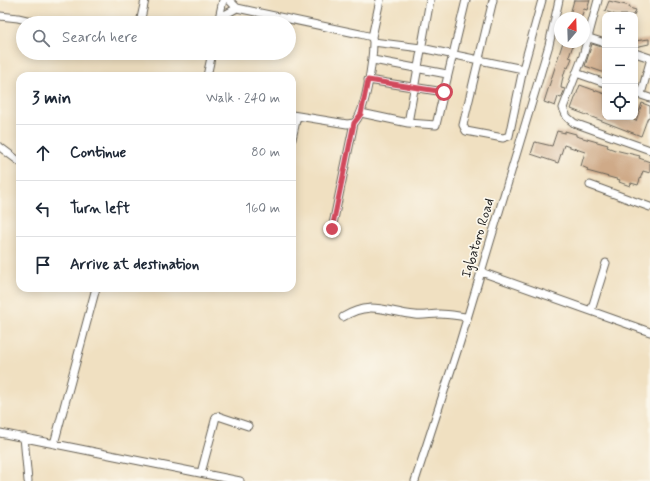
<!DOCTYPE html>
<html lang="en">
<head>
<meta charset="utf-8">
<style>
	:root { --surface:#fff; --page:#f2f2f3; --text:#1f2937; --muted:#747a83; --line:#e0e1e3 }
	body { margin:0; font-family:Mynerve,sans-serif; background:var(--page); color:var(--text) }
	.controls { position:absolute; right:12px; top:12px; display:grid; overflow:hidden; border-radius:8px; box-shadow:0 2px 10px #0003 }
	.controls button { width:36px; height:36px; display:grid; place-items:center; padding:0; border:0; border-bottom:1px solid var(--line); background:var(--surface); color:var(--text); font:20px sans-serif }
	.compass { position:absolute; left:554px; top:12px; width:36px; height:36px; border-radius:50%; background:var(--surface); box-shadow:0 2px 10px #0003; rotate:19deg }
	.stop { position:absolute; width:12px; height:12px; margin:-9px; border:3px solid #d1495b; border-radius:50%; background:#fff }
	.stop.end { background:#d1495b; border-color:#fff; box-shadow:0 1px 4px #0008 }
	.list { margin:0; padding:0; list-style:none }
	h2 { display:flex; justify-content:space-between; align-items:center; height:52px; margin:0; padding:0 16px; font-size:17px }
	h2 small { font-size:13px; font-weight:400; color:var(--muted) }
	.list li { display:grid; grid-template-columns:26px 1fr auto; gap:12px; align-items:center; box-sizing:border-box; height:56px; padding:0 16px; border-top:1px solid var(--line) }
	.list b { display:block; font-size:15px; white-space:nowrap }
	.list em { font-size:13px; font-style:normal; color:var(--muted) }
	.icon { flex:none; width:22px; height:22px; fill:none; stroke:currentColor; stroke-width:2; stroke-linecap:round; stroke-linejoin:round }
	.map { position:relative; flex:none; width:650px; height:481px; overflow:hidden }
	.search { position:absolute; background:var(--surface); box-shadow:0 2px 10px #0003; left:16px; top:16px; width:280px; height:44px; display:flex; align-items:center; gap:10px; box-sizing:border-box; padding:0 14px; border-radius:22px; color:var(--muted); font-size:15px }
	.panel { position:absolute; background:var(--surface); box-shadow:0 2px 10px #0003; left:16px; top:72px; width:280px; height:220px; border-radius:12px }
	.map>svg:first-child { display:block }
	.building { fill:#cfaa88 }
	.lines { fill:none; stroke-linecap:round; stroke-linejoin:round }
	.street-casing { stroke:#666156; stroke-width:9 }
	.street { stroke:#fff; stroke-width:7 }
	.route { stroke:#d1495b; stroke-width:5 }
	.labels { text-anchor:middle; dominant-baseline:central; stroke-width:3.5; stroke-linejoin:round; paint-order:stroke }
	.street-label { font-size:14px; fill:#1c1c1c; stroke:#fbf7ec }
</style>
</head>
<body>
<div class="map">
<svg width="650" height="481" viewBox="0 0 650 481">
	<rect width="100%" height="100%" fill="#fbf7ec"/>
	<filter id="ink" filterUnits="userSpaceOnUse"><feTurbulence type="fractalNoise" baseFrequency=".025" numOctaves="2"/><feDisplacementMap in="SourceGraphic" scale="8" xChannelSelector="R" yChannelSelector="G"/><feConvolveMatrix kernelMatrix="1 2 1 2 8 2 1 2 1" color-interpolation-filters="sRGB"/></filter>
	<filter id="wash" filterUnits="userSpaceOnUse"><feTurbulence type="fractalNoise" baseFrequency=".012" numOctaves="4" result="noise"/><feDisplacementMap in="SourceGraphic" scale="16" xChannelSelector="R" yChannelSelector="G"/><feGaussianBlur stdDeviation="0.9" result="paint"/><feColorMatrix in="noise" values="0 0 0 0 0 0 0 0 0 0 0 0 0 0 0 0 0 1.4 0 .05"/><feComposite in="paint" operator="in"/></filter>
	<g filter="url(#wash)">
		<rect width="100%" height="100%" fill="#f0e0c1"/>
		<g id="blocks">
			<path class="building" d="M574,0H590L587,10L584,9L581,18H569Z
				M609,1L630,6L629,8L636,10L634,15H616L605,11Z
				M649,39V44L635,47V41Z
				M563,42H574L569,57L572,58L568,68L566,67L562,81L561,88L565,89L561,98L558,97L555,106L544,102Z
				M592,44L605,48V73L585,66Z
				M580,85L605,94V117H626L636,121L642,103L650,106V118L648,117L641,136L571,109Z
				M557,131L565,133V131L576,134V136L608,145L607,147L615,150L640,156L639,158L650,162V173L643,171L638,185L631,183L630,186L619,182L620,180L587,171L588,169L581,166L585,152L564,145L558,163L531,154L535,142L552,146Z"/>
		</g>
	</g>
	<g filter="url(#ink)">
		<use href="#blocks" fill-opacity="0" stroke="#666156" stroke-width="1"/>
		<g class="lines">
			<defs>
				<path id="street" d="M229,0L237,8L360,34L372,37L373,42L421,48L523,69
					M493,0L463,125L466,131L503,138L509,136L523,69L542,0
					M598,0L583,56L563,108L567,117L574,123L650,150
					M0,16L18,18L39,23
					M219,18L237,8
					M140,23L145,0
					M218,23L223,0
					M372,37L380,0
					M589,38L605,43
					M635,53L650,58
					M373,60L447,74
					M576,73L605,83
					M207,76L212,53
					M368,80L444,92
					M635,93L650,98
					M641,94L650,62
					M361,113L408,123L436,125L466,0
					M292,115L347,124L354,123C366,113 373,58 373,42
					M408,123L430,0
					M292,139L297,116
					M0,147L20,162
					M590,185L650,207
					M332,229L354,123
					M481,272L650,332
					M591,311L606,263
					M343,317C371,300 385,312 415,315C423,316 431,314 439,314C449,314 458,316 467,317
					M0,433L240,481
					M24,437L28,481
					M54,444L96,288
					M201,473L216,417L218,416L248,426
					M415,481L460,342L538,82L549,45L559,0"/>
			</defs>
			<use href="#street" class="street-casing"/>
			<use href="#street" class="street"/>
		</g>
	</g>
	<g class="lines" filter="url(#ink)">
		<path class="route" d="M332,229L354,123L361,114L368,80L444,92"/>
	</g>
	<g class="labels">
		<g class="street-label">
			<text transform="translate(478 238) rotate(-73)">Igbatoro Road</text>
		</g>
	</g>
</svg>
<div class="controls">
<button>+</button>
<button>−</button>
<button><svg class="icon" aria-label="locate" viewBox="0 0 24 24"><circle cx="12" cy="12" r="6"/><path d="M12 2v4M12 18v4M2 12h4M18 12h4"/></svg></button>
</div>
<svg class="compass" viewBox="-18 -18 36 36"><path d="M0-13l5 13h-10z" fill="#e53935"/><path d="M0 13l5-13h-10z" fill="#747a83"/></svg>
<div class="stop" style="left:444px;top:92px"></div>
<div class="stop end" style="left:332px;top:229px"></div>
<div class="search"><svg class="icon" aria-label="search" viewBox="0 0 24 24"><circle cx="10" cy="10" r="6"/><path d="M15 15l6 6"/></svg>Search here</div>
<section class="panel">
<h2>3 min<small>Walk · 240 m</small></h2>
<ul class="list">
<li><svg class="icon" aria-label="ahead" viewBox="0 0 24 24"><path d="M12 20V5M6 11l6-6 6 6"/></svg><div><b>Continue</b></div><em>80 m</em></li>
<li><svg class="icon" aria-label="left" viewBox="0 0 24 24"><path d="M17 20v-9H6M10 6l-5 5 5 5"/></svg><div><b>Turn left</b></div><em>160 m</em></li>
<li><svg class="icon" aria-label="arrive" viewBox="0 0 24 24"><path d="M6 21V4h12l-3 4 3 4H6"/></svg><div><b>Arrive at destination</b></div></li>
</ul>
</section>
</div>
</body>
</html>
